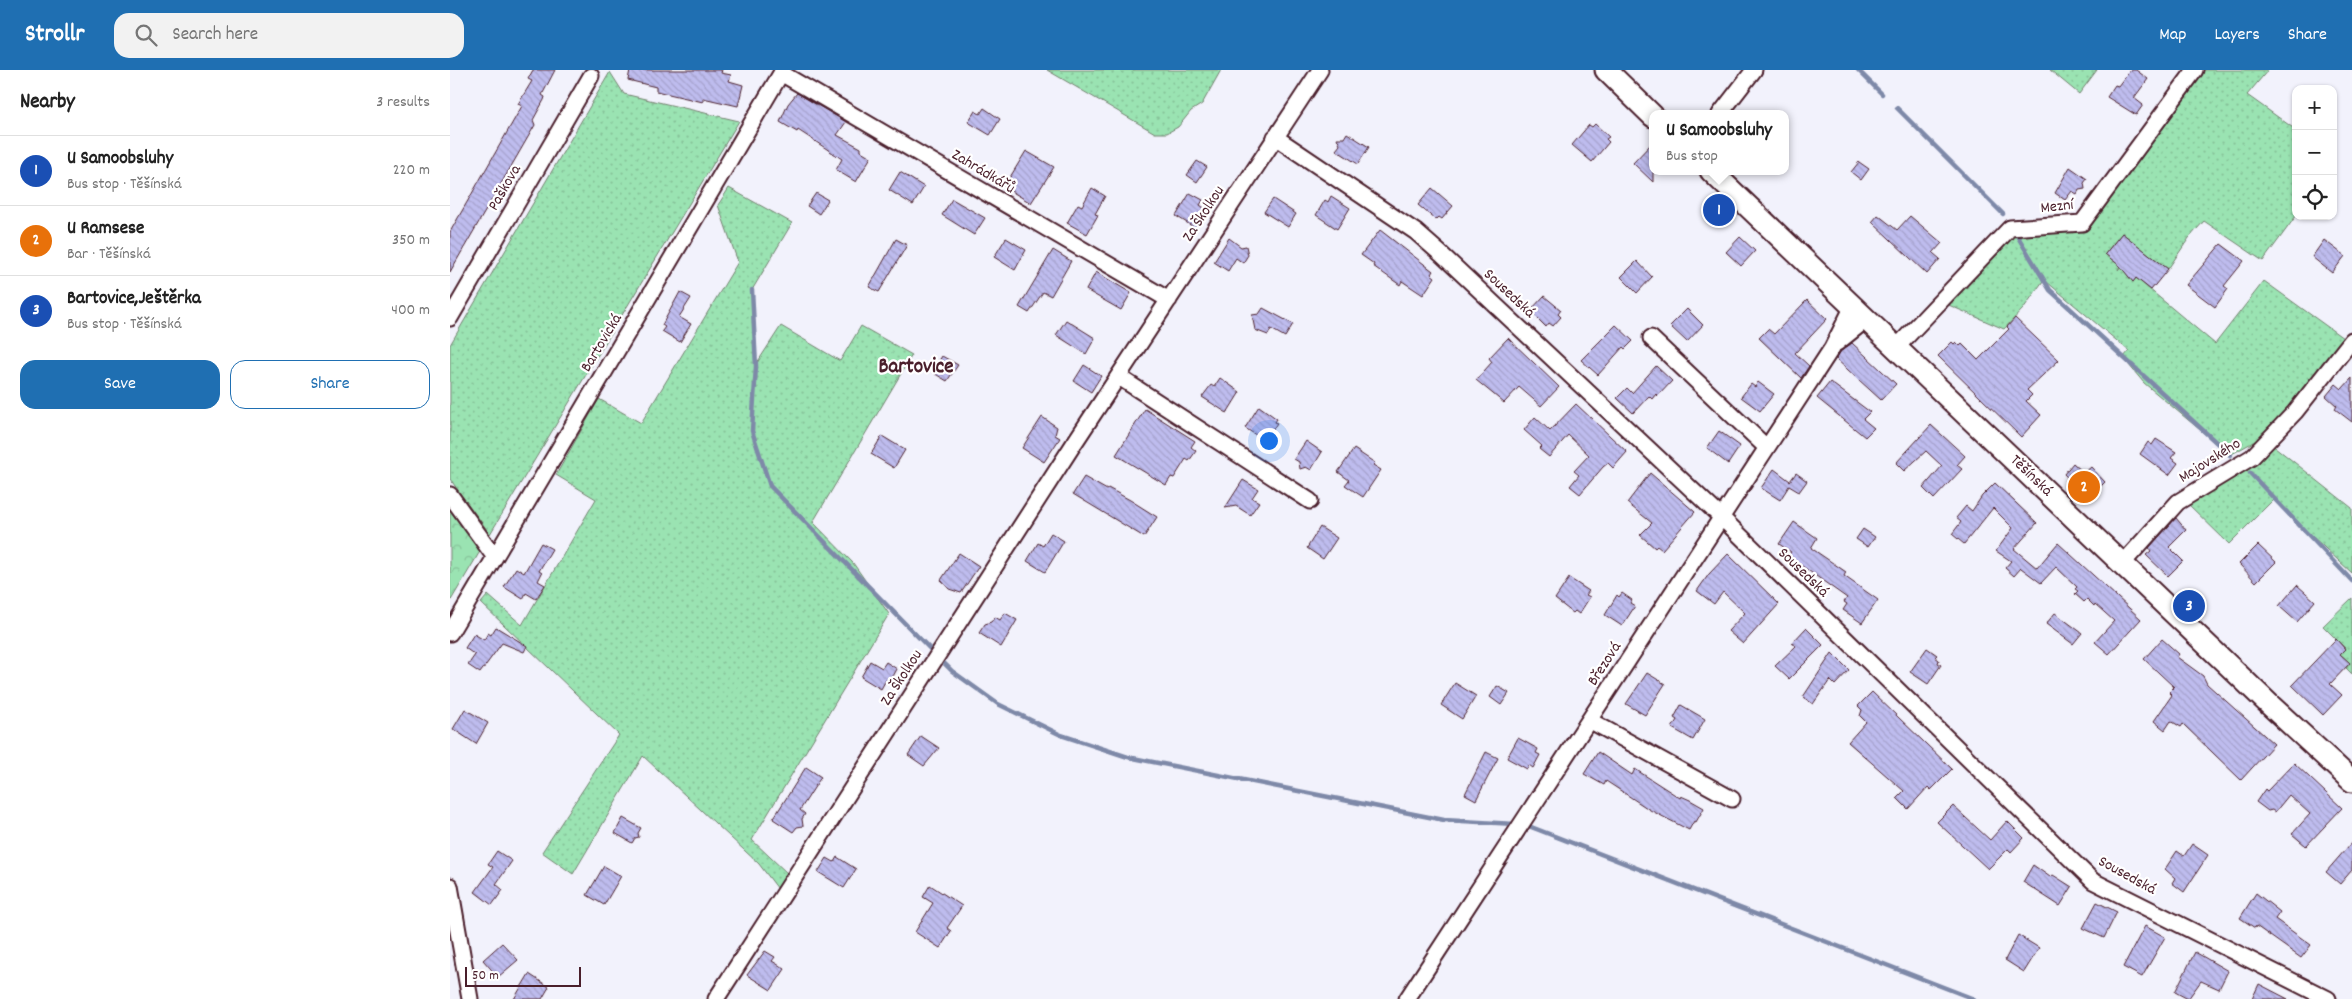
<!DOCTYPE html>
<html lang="en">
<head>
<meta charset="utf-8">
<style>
	:root { --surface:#fff; --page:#f2f2f2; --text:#222; --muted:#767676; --line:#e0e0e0; --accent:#1f6fb2 }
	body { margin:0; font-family:Dekko,sans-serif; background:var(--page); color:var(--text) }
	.controls { position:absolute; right:15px; top:15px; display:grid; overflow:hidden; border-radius:10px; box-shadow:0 1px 4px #0004 }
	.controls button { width:45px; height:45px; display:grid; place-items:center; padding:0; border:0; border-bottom:1px solid var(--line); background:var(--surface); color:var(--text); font:25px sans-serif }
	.scale { position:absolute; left:15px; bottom:12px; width:116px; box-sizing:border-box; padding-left:5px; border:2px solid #4a1f2b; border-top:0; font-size:14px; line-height:18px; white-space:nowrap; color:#4a1f2b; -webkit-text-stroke:4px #fff; paint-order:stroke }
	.you { position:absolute; left:818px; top:370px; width:18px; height:18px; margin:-12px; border:4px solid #fff; border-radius:50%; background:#1a73e8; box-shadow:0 0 0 8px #1a73e833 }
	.badge { display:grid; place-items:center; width:32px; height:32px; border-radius:50%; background:var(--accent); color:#fff; font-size:16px; font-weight:700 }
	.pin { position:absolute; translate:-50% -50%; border:2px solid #fff; box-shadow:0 1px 5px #0006 }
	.popup { position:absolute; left:1199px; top:40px; width:140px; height:65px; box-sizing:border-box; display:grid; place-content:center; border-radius:10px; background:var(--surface); filter:drop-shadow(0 1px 4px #0005); font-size:16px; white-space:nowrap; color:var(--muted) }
	.popup b { font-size:19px; color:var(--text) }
	.popup::after { content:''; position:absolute; left:50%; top:100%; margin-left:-10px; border:10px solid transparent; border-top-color:var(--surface) }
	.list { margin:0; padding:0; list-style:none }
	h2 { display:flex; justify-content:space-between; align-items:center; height:65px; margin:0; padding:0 20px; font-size:21px }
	h2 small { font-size:16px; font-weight:400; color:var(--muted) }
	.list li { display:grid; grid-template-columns:32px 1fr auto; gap:15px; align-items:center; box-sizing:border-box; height:70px; padding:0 20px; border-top:1px solid var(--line) }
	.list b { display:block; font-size:19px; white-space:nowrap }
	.list p { margin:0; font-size:16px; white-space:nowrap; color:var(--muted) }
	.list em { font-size:16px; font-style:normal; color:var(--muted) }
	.actions { display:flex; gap:10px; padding:15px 20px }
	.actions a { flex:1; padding:11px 0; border:1px solid var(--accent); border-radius:15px; text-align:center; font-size:18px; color:var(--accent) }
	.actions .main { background:var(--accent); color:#fff }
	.icon { flex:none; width:28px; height:28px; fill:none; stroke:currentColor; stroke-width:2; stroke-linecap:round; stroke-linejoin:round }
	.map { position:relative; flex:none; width:1902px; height:929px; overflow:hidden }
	header { display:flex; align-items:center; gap:30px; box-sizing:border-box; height:70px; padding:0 25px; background:var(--accent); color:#fff }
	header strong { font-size:24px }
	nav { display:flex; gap:28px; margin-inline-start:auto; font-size:18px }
	.search { width:350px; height:45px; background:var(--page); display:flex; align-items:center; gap:12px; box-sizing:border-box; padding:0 18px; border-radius:15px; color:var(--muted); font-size:19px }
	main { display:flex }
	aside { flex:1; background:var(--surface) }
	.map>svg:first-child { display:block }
	.grass { fill:url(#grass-dots); stroke:#72816e }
	.forest { fill:url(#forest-crowns); stroke:#72816e }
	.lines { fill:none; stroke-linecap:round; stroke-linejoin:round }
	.stream { stroke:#7e89a8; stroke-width:4.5 }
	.building { fill:url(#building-back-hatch); stroke:#4a1f2b }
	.street-casing { stroke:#4a1f2b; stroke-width:19 }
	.secondary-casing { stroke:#4a1f2b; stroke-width:25 }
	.street { stroke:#fff; stroke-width:15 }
	.secondary { stroke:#fff; stroke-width:21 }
	.labels { text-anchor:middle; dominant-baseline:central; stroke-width:4.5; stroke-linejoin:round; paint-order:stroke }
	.street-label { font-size:16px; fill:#4a1f2b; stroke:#fff }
	.district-label { font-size:21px; font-weight:bold; fill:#4a1f2b; stroke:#fff }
</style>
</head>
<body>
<header>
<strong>Strollr</strong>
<div class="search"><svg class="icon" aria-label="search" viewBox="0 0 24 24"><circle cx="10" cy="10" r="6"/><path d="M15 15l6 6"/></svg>Search here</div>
<nav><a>Map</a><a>Layers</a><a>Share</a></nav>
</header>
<main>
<aside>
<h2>Nearby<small>3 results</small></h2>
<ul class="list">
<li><span class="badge" style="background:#1a4fb4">1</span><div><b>U Samoobsluhy</b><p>Bus stop · Těšínská</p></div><em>220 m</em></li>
<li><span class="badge" style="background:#e8710a">2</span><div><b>U Ramsese</b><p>Bar · Těšínská</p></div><em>350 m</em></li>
<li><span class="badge" style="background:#1a4fb4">3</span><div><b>Bartovice,Ještěrka</b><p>Bus stop · Těšínská</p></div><em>400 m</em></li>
</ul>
<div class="actions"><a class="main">Save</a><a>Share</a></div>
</aside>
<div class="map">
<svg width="1902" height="929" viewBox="0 0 1902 929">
	<defs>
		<pattern id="grass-dots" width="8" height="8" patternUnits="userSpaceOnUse" patternTransform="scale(1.25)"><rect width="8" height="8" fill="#9ae3b2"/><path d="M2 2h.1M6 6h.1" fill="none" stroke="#86c299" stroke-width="1.8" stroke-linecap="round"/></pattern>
		<pattern id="forest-crowns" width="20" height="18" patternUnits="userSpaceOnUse" patternTransform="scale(1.25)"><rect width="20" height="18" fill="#9ae3b2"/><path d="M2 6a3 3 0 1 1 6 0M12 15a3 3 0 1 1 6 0" fill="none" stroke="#86c299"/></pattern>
		<pattern id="building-back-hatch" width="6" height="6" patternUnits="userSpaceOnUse" patternTransform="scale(1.25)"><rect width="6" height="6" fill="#bebcee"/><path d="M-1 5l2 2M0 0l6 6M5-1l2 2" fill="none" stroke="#a5a1cc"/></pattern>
	</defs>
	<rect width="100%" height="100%" fill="#f2f2fc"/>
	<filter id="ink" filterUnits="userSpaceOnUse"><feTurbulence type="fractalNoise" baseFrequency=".02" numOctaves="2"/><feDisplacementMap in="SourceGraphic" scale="10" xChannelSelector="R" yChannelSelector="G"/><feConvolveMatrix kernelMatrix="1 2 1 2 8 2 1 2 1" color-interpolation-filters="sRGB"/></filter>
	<g filter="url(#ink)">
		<path class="grass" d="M597,0H771L752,34L741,41L728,57L717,63H705Z
			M1600,0H1647L1629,24Z
			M1751,0H1818L1797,25L1846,60V146L1813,191L1754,151L1739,168L1718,199L1672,163L1655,184L1670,196L1668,200L1671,196L1683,212L1686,208L1765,274L1814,211L1893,268L1816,365L1780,385L1694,313L1673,288L1679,281L1597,212L1593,211L1573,239L1554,259L1494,233L1565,159L1634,157Z
			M160,2L174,24L289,51L40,464L0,409V275Z
			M279,118L342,153L302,220L305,296L331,256L390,291L411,256L462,285L363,452L403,493L439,544L302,770L338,804L328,819L309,794L193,686L123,804L92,782L169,665L31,533L38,525L72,555L146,429L106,405L149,329L191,353L288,192L268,135Z
			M1820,373L1902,438V503L1823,430L1779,474L1734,430Z
			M1902,528V604L1896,598L1900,593L1890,584L1895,578L1873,556Z"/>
		<path class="forest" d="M0,435L32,478L0,532Z"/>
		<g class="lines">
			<path class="stream" d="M1408,0L1432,24
				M1447,38L1553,144
				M1568,167L1600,220L1780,385
				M302,220L306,296L302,361L320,416L483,582
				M1800,403L1902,511
				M493,592L502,601L548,634L611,665L678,687L994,750L1065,754
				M1076,755L1524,929"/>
		</g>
		<path class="building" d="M83,0H105L92,25L95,27L94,30L83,50L85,55L0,202V162L72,36L68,34L82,11L78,9Z
			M180,0H272L271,3L281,5L279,11L293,15L288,36L253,28V32L206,21V17L178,10Z
			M1680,0H1686L1698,9L1684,28L1693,35L1686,45L1657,27L1665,15L1668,16Z
			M347,23L396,52L387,65L411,78V81L421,87L406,112L386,100L392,89L348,60L347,62L330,52L338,34Z
			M534,38L550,49L540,65L518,52L525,41L530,44Z
			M1145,54L1159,67L1156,69L1159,72L1142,92L1122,75L1139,55L1142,57Z
			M897,63L919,77L908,94L886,80L890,75L887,68H894Z
			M1203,72V112L1183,93Z
			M576,81L604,97L581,133L554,117Z
			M747,91L757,97L747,112L737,105Z
			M1409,92L1419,99L1411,110L1401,102Z
			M1620,97L1637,109L1634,113L1635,119L1629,120L1627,124L1622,121L1615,130L1605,123Z
			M450,102L474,117L463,135L439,120Z
			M642,118L655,126L645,144L648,145L637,164L617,153L628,134L632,136Z
			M982,118L1003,136L992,149L989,147L986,150L968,135Z
			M366,123L378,130L369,144L357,136Z
			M740,123L753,130L750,135L757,140L745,158L726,146Z
			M881,126L900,138L887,159L866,145L875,130L878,132Z
			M502,129L535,148L524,165L492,145Z
			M823,129L846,144L838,157L814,142Z
			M1428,145L1447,160L1460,146L1492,173L1483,183L1490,189L1477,204L1422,152Z
			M930,160L983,201L981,204L985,207L973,225L952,211L950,215L923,196L924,194L911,185Z
			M1672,163L1718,199L1701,220L1686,208L1683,212L1670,196L1655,184Z
			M1290,167L1305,181L1291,196L1276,182Z
			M556,168L576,180L565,200L544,187Z
			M779,168L791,177L796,176L798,185L793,193L786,188L778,201L764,192Z
			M446,169L457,175L429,222L419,217Z
			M1874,170L1895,186L1882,203L1862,187Z
			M1771,174L1794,191L1774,216L1778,219L1765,237L1736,215Z
			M603,180L621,191L601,226L593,222L579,243L569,237Z
			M1187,191L1202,207L1187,223L1171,207Z
			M646,202L681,223L671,240L636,220Z
			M230,222L241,228L229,247L241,254L230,272L212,261L215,257L212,255Z
			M1094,226L1111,240L1108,244L1111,247L1103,256L1099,253L1096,257L1080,241Z
			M1357,230L1377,249L1345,283L1359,296L1351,308L1309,268L1318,259L1324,264Z
			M813,238L843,254L835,267L821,259L818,265L805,260L802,245L809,244Z
			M1237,239L1253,255L1237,272L1220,256Z
			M1565,248L1609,290L1577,320L1582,325L1576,331L1591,345L1571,367L1488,286L1502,272L1504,274L1506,272L1510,276L1512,274L1528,290L1559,259L1557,257Z
			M616,250L645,268L636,284L606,265Z
			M1166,255L1183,271L1175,279L1173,277L1148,305L1131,290Z
			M1058,268L1109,317L1091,336L1069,317L1054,333L1026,310L1042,292L1039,288Z
			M1402,273L1446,314L1431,330L1386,289L1391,281Z
			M492,286L508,295L497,311L482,302Z
			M634,295L651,306L641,322L624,311Z
			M1206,296L1222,311L1208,326L1206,324L1202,329L1199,326L1183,343L1167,328L1177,318L1182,323Z
			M770,308L790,322L777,343L752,327L761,315L764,317Z
			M1902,308V352L1885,339L1887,336L1876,326L1886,314L1892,319Z
			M1308,312L1324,324L1310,341L1291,327L1301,314L1305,317Z
			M1380,312L1420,342L1413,349L1424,358L1415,367L1367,328Z
			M1126,334L1177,382L1163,398L1158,393L1153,397L1130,424L1120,416L1129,405L1124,401L1139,385L1118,365L1099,387L1089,379L1092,376L1074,360L1085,347L1100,361Z
			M809,336L827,349L825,352L827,353L815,371L795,358Z
			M695,339L745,371L741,377L746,381L739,391L736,389L724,408L721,407L716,415L666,385Z
			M592,347L607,357L605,365L610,368L594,392L572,378Z
			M1481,355L1515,386L1507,395L1512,399L1484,429L1473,418L1492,396L1476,381L1454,401L1446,393Z
			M1269,361L1290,376L1278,394L1257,378Z
			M432,366L455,380L444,398L421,384Z
			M1706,369L1726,382L1721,388L1728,393L1719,405L1690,384L1698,372L1702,375Z
			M856,371L872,382L861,400L856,397L850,399L849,392L844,389Z
			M904,379L925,393L923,395L931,400L913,427L895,415L899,410L888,402Z
			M1623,393L1634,403L1641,397L1655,412L1638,429L1614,404Z
			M1324,399L1340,411L1346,403L1357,411L1349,422L1339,416L1330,430L1311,418Z
			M1200,403L1245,442L1212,480L1207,476L1205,478L1190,465L1202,453L1177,433Z
			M634,407L657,420L658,418L680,430L707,447L694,467L623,424Z
			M793,410L808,419L802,428L809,432L800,445L786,436L775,438Z
			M1545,413L1587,453L1564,479L1587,498L1608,473L1691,549L1659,584L1645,572L1664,551L1645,534L1644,536L1637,529L1634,532L1625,524L1628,521L1625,519L1627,517L1606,497L1591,513L1571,498L1564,506L1555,498L1561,491L1546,481L1563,458L1543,438L1514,474L1502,464L1511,452L1506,448L1516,436L1522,441L1532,426Z
			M1726,448L1736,460L1719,477L1733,491L1718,506L1696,485L1701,481L1699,478Z
			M1344,452L1367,468L1361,478L1396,502L1394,506L1428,530L1412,553L1393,540L1397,534L1394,532L1397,528L1338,486L1341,482L1329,474Z
			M870,457L887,468L873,489L857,478Z
			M1413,459L1425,467L1418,477L1406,469Z
			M601,463L614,471L595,502L577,491L588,473L593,476Z
			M91,473L102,479L89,501L92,503L88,511L95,515L86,529L76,523L73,529L54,517L66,498L74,503Z
			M1808,475L1826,492L1806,512L1789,494Z
			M509,483L529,496L511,523L499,519L491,510Z
			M1278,484L1329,534L1293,574L1278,561L1295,543L1273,522L1264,534L1247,521L1259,504Z
			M1119,508L1139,521L1136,525L1140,527L1129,544L1125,541L1123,543L1105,529Z
			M1847,515L1865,531L1847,552L1829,536Z
			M1172,523L1182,530L1180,533L1185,536L1172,556L1155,545L1167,525L1169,527Z
			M555,543L567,550L551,577L529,563L535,554L541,552L545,547L550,550Z
			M1605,543L1632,563L1623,574L1596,554Z
			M46,557L77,576L74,582L52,573L30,603L18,595L25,585L15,578L24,564L34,570L38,563L41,565Z
			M1356,558L1373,575L1339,609L1325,596L1346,576L1342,573Z
			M1712,569L1729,584L1727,587L1753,606L1757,614L1824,674L1791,710L1733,654L1731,657L1721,651L1715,660L1704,651L1722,625L1719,622L1724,617L1694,589Z
			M1886,569L1895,579L1890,584L1900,593L1880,614L1892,625L1873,645L1842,615Z
			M1477,578L1487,585L1485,587L1489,590L1488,593L1491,595L1478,614L1460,602Z
			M1382,583L1399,600L1385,615L1380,610L1363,634L1353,627Z
			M420,591L432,598L436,592L447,599L440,612L436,610L431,619L411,607Z
			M1197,603L1215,614L1195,645L1176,634Z
			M1005,613L1026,626L1012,649L991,635Z
			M1047,616L1059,623L1051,635L1040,627Z
			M1422,622L1502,699L1481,720L1478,717L1458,739L1447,728L1454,721L1398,672L1416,652L1410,646L1412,640L1408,636Z
			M1231,635L1255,649L1243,670L1222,658L1227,650L1224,648Z
			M15,639L38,653L26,674L3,659Z
			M471,666L489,678L474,696L458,685Z
			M1068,668L1088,679L1086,683L1090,685L1083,698L1079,695L1077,699L1057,688Z
			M1036,682L1048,688L1026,730L1015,724Z
			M1148,682L1182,705L1185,699L1230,728L1231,726L1240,730L1254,738L1246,752L1244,751L1239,760L1200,740L1156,711L1154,715L1134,704Z
			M1844,693L1892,738L1856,776L1842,764L1860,744L1839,725L1825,742L1822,740L1818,741L1806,732L1815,719L1817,721Z
			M356,697L371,707L350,740L355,744L352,749L353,756L347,757L343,762L323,749Z
			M1503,736L1540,770L1557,751L1574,768L1561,782L1558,779L1538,799L1487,752Z
			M173,748L191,758L188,763L189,767L185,768L182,773L165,763Z
			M1902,772V800L1890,814L1876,802Z
			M1742,774L1758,785L1734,822L1722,813L1725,808L1715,799L1727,781L1734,786Z
			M47,781L62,791L46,814L53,820L42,835L25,822L43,797L38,794Z
			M387,787L406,799L394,818L368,802L377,788L384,792Z
			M1583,795L1600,807L1603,805L1622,817L1610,836L1573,812Z
			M154,796L171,806L154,835L137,825Z
			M480,815L512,836L497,858L501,861L490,878L465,862L483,833L473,827Z
			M1806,823L1830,842L1825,849L1861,875L1851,888L1806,856L1805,858L1790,848Z
			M1647,832L1667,842L1654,868L1633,858Z
			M1695,856L1715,867L1692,907L1673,897Z
			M1568,865L1589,878L1574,902L1555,890Z
			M52,873L68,890L48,907L33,890Z
			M315,881L325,887L322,891L335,899L321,920L297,905Z
			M1745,882L1778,901L1769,919L1751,911L1738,929L1725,922Z
			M79,904L99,917L92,929H64Z
			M1809,914L1838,929H1802Z"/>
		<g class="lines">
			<defs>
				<path id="street" d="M331,3L719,230
					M1270,44L1304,0
					M825,67L966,162L991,184L1271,447L1643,811L1878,929
					M0,248L141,6
					M1201,268L1316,377
					M1387,273L1417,249
					M1446,278L1560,158L1632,153L1745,0
					M669,307L860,431
					M0,425L44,486
					M1673,493L1728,432L1802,387L1845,342L1902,270
					M0,563L333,0
					M1139,650L1282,729
					M0,816L20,929
					M266,929L625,372L870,0
					M957,929L1382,278L1403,236"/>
				<path id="secondary" d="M1156,0L1203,46
					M1261,101L1821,636L1902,711"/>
			</defs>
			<use href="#street" class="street-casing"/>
			<use href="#secondary" class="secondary-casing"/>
			<use href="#street" class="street"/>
			<use href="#secondary" class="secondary"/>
		</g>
	</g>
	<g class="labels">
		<g class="street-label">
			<text transform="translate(533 102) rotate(31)">Zahrádkářů</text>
			<text transform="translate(55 118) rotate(-60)">Paškova</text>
			<text transform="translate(1607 137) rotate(-6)">Mezní</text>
			<text transform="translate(754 144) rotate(-57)">Za Školkou</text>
			<text transform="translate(1059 224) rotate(43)">Sousedská</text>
			<text transform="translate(152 273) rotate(-59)">Bartovická</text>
			<text transform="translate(1760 391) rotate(-32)">Majovského</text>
			<text transform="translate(1581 406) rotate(44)">Těšínská</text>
			<text transform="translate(1353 503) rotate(44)">Sousedská</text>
			<text transform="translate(1155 594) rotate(-57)">Březová</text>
			<text transform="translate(452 608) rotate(-57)">Za Školkou</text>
			<text transform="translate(1677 806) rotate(29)">Sousedská</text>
		</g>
		<g class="district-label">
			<text x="466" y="298">Bartovice</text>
		</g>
	</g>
</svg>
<div class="controls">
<button>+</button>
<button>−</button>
<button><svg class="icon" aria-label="locate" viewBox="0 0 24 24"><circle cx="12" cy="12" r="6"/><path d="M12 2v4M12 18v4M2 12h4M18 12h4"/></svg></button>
</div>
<div class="scale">50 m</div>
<div class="you"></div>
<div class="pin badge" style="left:1269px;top:140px;background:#1a4fb4">1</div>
<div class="popup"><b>U Samoobsluhy</b>Bus stop</div>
<div class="pin badge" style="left:1634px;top:417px;background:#e8710a">2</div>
<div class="pin badge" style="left:1739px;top:536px;background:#1a4fb4">3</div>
</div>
</main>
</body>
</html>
